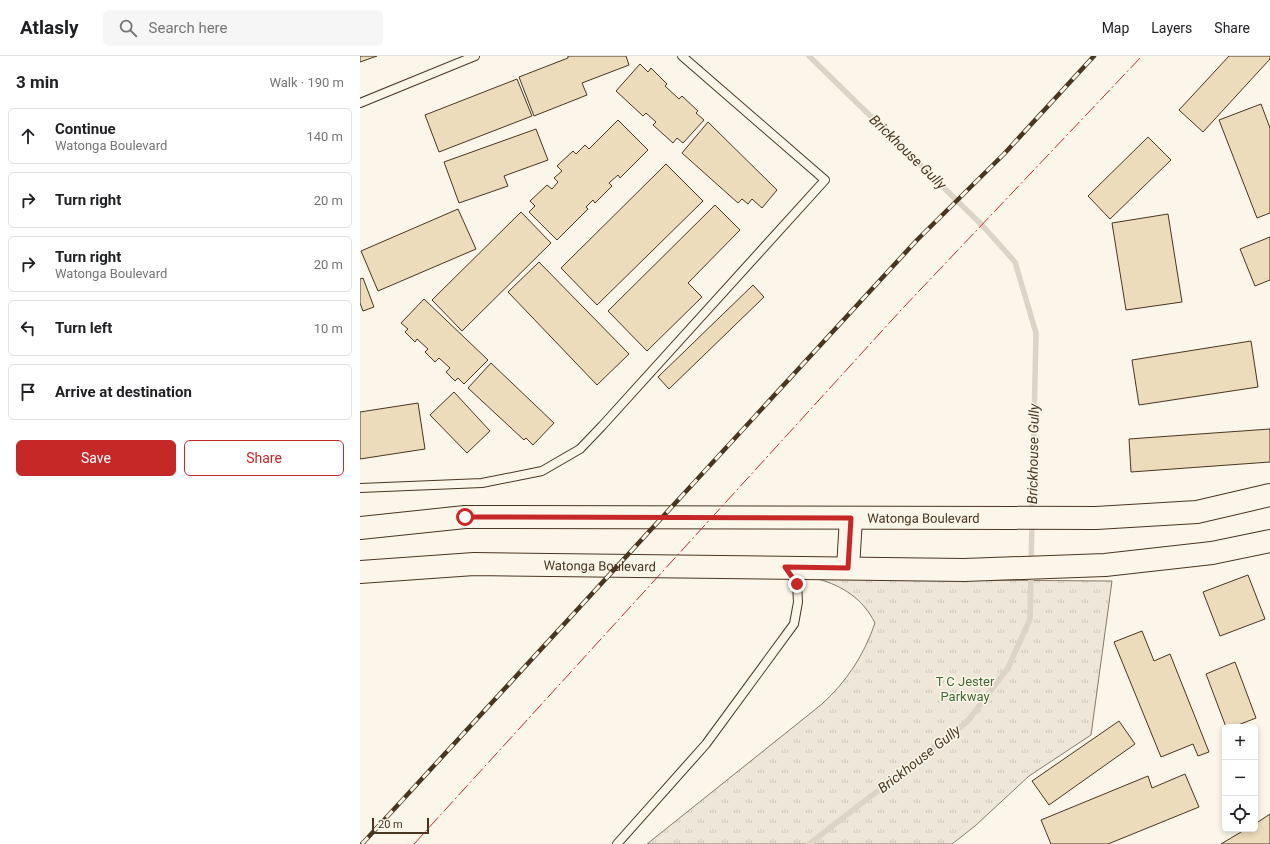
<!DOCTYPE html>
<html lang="en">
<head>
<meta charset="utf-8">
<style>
	:root { --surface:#fff; --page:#f6f6f6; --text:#202124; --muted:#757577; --line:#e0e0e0; --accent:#c62828 }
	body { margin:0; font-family:Roboto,sans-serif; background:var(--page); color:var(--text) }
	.controls { position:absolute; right:12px; bottom:12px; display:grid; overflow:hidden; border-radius:6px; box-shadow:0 2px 6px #0003 }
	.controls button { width:36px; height:36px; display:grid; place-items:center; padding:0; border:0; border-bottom:1px solid var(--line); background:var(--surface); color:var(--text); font:20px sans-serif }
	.scale { position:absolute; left:12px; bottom:10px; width:57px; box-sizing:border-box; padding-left:4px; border:2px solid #4a3520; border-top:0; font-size:11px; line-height:14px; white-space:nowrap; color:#4a3520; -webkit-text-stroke:3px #fbf6e9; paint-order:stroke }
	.stop { position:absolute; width:12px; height:12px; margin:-9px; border:3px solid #c62828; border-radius:50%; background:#fff }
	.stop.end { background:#c62828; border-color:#fff; box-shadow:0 1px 4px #0008 }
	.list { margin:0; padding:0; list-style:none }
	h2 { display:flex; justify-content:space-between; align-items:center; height:52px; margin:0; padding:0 16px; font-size:17px }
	h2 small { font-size:13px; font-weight:400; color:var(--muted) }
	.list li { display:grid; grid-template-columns:26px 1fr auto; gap:12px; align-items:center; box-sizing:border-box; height:56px; margin:0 8px 8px; padding:0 8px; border:1px solid var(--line); border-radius:6px }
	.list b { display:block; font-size:15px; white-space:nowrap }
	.list p { margin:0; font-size:13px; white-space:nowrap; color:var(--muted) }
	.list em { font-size:13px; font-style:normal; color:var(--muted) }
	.actions { display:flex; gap:8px; padding:12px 16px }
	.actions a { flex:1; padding:9px 0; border:1px solid var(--accent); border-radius:6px; text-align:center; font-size:14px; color:var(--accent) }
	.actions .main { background:var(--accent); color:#fff }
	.icon { flex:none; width:22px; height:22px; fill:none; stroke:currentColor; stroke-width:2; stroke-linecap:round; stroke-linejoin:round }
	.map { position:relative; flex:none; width:910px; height:788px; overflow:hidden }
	header { display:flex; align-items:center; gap:24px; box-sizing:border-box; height:56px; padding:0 20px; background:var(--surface); border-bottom:1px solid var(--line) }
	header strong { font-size:19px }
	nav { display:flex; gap:22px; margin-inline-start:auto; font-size:14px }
	.search { width:280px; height:36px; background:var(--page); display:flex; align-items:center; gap:10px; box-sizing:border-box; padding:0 14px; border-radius:6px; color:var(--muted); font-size:15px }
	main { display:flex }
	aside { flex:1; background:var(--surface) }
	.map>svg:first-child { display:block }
	.park { fill:url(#park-tufts); stroke:#887966 }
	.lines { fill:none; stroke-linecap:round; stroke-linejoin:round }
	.stream { stroke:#dcd4c6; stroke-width:5.5 }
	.building { fill:#ecdcbc; stroke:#4a3520 }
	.lane-casing { stroke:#4a3520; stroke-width:10 }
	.secondary-casing { stroke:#4a3520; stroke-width:24 }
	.lane { stroke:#fbf6e9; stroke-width:8 }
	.secondary { stroke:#fbf6e9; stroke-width:22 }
	.rail-casing { stroke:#4a3520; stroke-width:4.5 }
	.rail { stroke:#fbf6e9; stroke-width:3; stroke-dasharray:9; stroke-linecap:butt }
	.power { stroke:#c62828; stroke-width:1; stroke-dasharray:14 3 2 3; stroke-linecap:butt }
	.route { stroke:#c62828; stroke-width:5 }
	.labels { text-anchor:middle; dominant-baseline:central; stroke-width:3; stroke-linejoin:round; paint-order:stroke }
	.street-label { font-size:13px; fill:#4a3520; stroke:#fbf6e9 }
	.park-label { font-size:13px; fill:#436837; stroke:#fbf6e9 }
	.water-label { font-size:14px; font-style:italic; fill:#4a3520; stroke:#fbf6e9 }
</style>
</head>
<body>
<header>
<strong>Atlasly</strong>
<div class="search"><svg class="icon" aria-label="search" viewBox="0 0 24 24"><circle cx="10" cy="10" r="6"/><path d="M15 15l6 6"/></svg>Search here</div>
<nav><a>Map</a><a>Layers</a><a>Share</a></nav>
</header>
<main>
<aside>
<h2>3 min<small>Walk · 190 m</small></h2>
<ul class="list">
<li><svg class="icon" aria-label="ahead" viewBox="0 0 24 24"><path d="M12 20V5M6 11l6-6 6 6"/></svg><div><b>Continue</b><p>Watonga Boulevard</p></div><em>140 m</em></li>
<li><svg class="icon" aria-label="right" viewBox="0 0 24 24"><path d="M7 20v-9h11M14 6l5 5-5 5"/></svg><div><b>Turn right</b></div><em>20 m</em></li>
<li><svg class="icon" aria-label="right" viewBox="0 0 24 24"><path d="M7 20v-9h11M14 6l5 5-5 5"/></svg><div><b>Turn right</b><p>Watonga Boulevard</p></div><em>20 m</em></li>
<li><svg class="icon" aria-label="left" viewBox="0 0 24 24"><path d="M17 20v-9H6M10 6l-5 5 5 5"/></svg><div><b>Turn left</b></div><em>10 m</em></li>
<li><svg class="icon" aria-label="arrive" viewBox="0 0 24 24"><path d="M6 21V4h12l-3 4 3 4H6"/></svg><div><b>Arrive at destination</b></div></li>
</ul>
<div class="actions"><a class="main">Save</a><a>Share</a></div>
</aside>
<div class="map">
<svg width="910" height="788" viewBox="0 0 910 788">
	<defs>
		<pattern id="park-tufts" width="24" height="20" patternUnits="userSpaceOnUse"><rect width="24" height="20" fill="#ede6d9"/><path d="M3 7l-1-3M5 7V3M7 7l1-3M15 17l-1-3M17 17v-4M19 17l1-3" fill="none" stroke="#cdc6ba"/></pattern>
	</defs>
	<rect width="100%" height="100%" fill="#fbf6e9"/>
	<path class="park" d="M458,523L752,525L731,679L669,720L615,770L592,788H287L462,648C487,625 504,599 515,567C503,543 483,530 458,523Z"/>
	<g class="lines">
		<path class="stream" d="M449,0L622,169L655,206L676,277L672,457
			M671,507L672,466
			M449,788L607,666L648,612L670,563L671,516"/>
	</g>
	<path class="building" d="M0,0H17L0,6Z
		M208,0H266L269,9L222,27L227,39L174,60L159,21L208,2Z
		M869,0H910V3L843,76L819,54Z
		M280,8L288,16L291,12L307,28L305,30L319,43L322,40L338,55L336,57L344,64L323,87L317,82L313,87L293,69L296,66L286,57L283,60L256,35Z
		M157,23L172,60L79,96L65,59Z
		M901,48L910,72V157L897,162L859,64Z
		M258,64L288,94L260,122L258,119L249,127L252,130L235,147L233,144L226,151L228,153L197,184L169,156L175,150L170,145L187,129L192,133L198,126L194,122L202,115L197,110L213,95L216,98L225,89L229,93Z
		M348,66L417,134L402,152L392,143L388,148L382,143L378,147L322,97Z
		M176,73L188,104L144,120L148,130L99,147L84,106Z
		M788,81L811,104L750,163L728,140Z
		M306,108L343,145L237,249L201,212Z
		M355,149L380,174L328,227L342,241L287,295L248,255Z
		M98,153L116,193L18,235L1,195Z
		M161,156L191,187L102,275L72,244Z
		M808,158L822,246L766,254L752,167Z
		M910,181V224L895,230L880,193Z
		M179,206L269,298L237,329L148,236Z
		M3,222L14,251L3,255L0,247V223Z
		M393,229L404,241L309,333L298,321Z
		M64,243L128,304L104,328L98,322L95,325L86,316L90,312L79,302L75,306L65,296L68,293L57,283L55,286L45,276L48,273L41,267Z
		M891,285L898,331L779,349L772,304Z
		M131,307L194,367L173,389L166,382L164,384L108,332Z
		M94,336L130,375L107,397L70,359Z
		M58,347L65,393L0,403V356Z
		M910,373V406L771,416L769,383Z
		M888,519L905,563L860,580L843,536Z
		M782,575L794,605L810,598L849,696L838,700L833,688L801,701L754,586Z
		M875,606L896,662L873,671H866L846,618Z
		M759,665L775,688L689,749L672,725Z
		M825,718L839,751L748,788H691L681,764L788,720L792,732Z
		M910,758V788H861L886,773H895V768Z"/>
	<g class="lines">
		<defs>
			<path id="lane" d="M0,47L115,0
				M0,432L122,427L182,415L220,393L242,370L465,124L322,0
				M257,788L346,688L434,568L438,546L437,528L428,515"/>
			<g id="secondary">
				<path id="s1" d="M0,472L105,461L736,462L837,456L910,439"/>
				<path d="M488,512L491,462"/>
				<path id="s2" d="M0,516L114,508L604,514L745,509L852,497L910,485"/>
			</g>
		</defs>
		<use href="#lane" class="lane-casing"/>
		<use href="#secondary" class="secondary-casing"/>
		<use href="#lane" class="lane"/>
		<use href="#secondary" class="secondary"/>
		<defs>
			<path id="rail" d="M2,788L557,184L644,98L734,0"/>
		</defs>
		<use href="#rail" class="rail-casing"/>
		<use href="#rail" class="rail"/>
		<path class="power" d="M54,788L542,253L782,0"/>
	</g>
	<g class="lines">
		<path class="route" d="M105,461L491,462L488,512L425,511L437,528"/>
	</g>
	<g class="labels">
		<g class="street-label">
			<text stroke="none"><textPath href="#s1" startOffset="564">Watonga Boulevard</textPath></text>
			<text stroke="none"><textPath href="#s2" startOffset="240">Watonga Boulevard</textPath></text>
		</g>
		<g class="park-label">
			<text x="605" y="625">T C Jester<tspan x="605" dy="15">Parkway</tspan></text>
		</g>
		<g class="water-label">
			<text transform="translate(548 96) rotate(44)">Brickhouse Gully</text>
			<text transform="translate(673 398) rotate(-89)">Brickhouse Gully</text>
			<text transform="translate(559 703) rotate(-38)">Brickhouse Gully</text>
		</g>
	</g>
</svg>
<div class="controls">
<button>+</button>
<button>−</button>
<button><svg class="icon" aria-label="locate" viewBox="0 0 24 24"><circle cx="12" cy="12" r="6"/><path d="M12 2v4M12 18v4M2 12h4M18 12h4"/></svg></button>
</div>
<div class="scale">20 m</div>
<div class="stop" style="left:105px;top:461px"></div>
<div class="stop end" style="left:437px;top:528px"></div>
</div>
</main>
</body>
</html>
